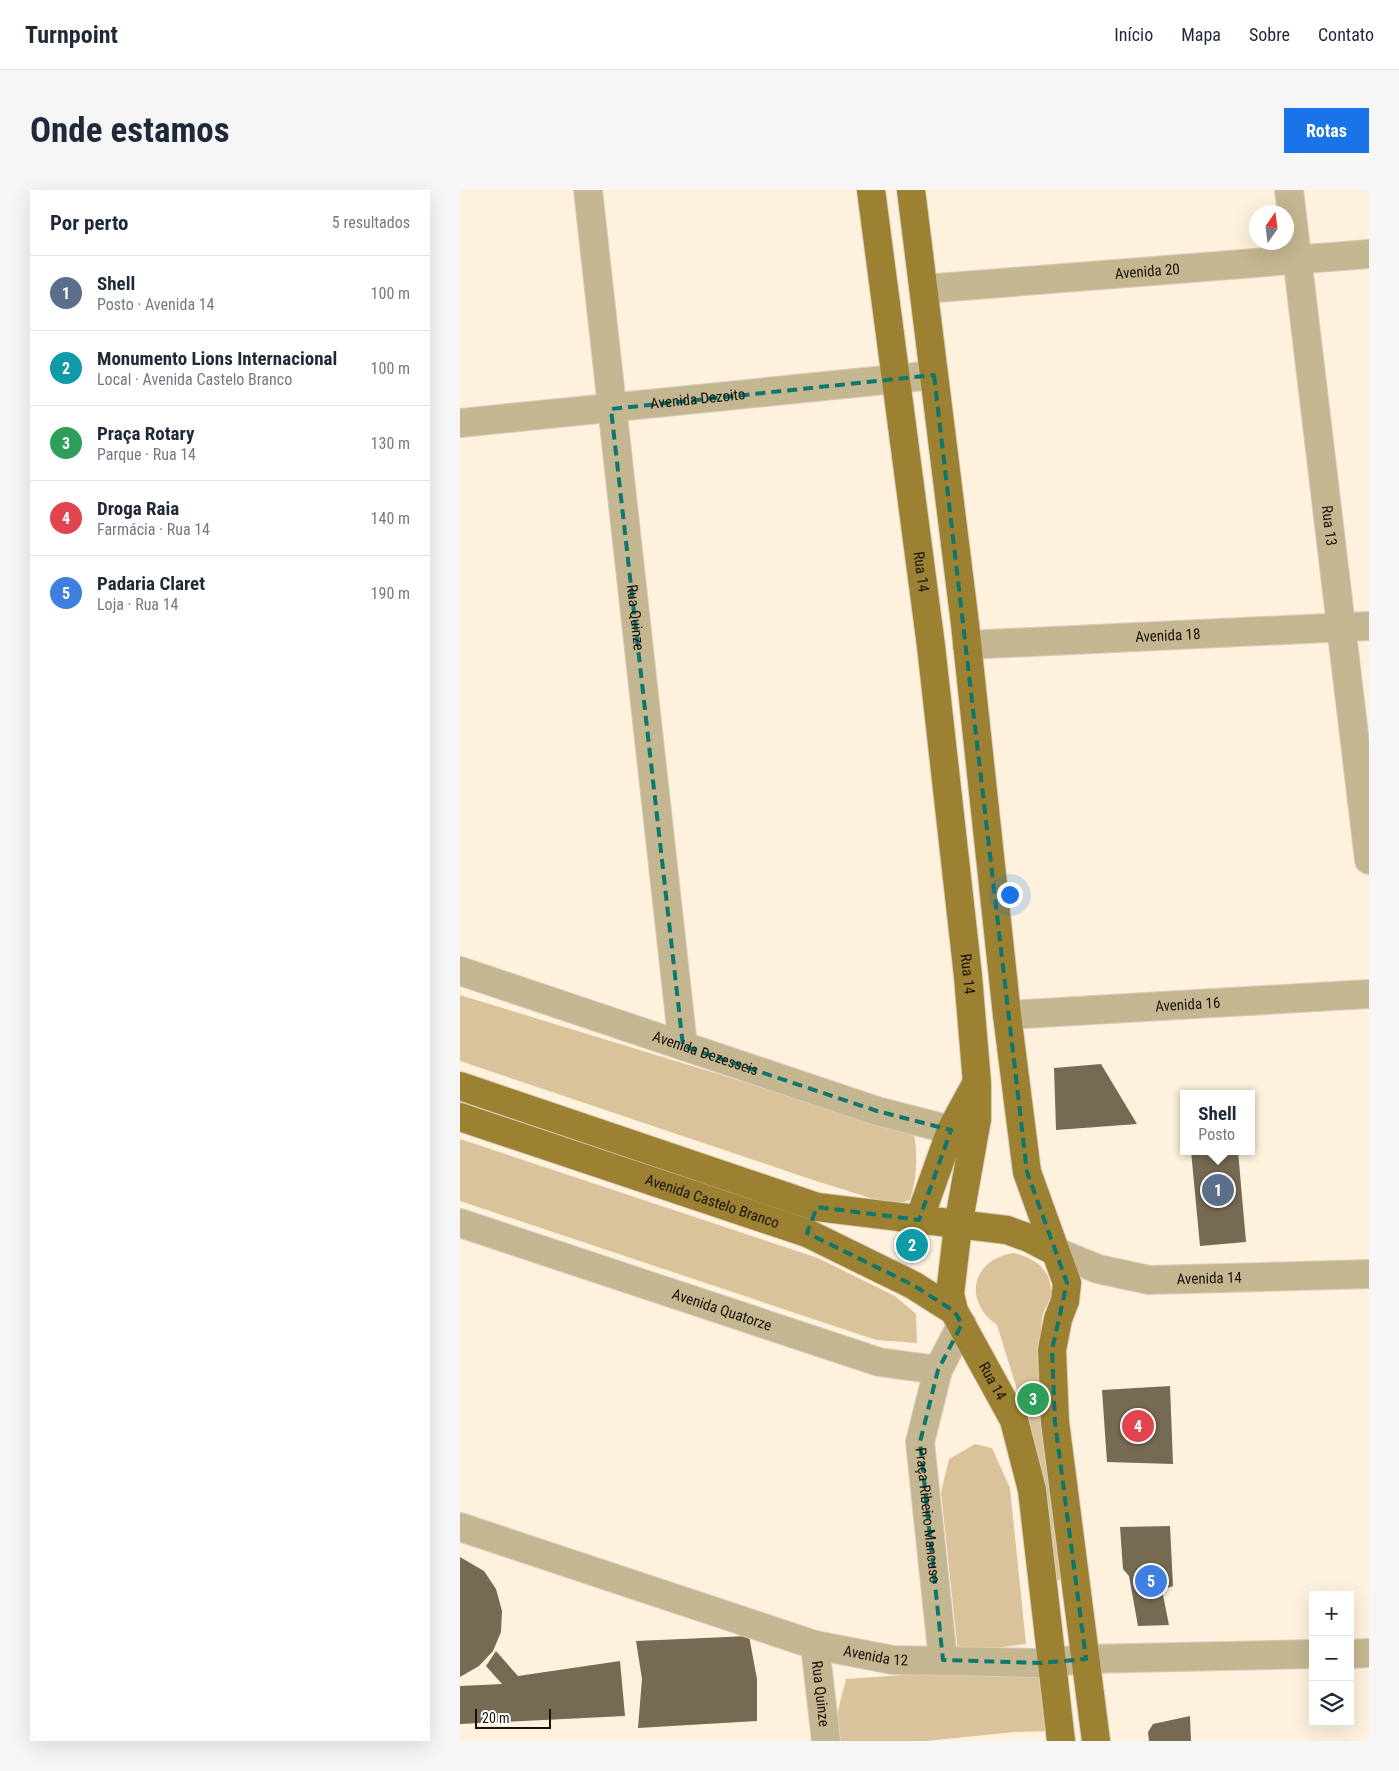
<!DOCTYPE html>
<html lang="pt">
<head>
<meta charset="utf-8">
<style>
	:root { --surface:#fff; --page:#f6f6f7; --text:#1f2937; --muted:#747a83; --line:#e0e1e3; --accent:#1a73e8 }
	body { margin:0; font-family:"Roboto Condensed",sans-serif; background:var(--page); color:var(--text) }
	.controls { position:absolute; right:15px; bottom:15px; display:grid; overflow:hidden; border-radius:0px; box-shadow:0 5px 20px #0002 }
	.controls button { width:45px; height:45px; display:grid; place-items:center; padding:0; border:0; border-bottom:1px solid var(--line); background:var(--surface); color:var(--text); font:25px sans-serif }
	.compass { position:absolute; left:789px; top:15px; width:45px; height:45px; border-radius:50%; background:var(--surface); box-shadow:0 5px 20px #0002; rotate:14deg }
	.scale { position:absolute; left:15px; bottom:12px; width:76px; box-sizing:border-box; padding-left:5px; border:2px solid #17120a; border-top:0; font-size:14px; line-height:18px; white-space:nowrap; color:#17120a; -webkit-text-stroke:4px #fff; paint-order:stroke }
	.you { position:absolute; left:549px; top:704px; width:18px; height:18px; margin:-12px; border:4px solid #fff; border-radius:50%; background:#1a73e8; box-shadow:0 0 0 8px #1a73e833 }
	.badge { display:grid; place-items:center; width:32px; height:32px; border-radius:50%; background:var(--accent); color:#fff; font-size:16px; font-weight:700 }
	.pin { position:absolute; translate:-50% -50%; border:2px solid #fff; box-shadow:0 1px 5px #0006 }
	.popup { position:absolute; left:720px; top:900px; width:75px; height:65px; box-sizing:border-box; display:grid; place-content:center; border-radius:0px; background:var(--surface); filter:drop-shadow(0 1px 4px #0005); font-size:16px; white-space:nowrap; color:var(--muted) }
	.popup b { font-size:19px; color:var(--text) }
	.popup::after { content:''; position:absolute; left:50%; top:100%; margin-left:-10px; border:10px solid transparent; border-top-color:var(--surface) }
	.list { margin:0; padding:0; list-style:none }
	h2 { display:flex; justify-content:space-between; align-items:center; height:65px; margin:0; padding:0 20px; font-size:21px }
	h2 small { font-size:16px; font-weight:400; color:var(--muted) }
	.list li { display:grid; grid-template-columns:32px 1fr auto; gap:15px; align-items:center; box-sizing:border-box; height:75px; padding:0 20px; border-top:1px solid var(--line) }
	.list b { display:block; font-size:19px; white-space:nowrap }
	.list p { margin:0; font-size:16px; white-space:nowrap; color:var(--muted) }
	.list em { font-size:16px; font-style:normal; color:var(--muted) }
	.icon { flex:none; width:28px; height:28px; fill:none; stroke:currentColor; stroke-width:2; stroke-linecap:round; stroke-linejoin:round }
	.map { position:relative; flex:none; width:909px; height:1551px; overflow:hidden; border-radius:0px }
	header { display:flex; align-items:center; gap:30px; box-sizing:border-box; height:70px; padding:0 25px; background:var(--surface); border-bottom:1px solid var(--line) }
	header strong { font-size:24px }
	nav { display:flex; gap:28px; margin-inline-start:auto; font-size:18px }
	.intro { display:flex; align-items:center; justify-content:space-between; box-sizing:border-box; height:120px; padding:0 30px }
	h1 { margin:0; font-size:35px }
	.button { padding:12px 22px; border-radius:0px; background:var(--accent); color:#fff; font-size:18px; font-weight:700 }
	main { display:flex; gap:30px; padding:0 30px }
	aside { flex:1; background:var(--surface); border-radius:0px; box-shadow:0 5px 20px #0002 }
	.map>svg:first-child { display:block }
	.green { fill:#dac39b }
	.building { fill:#766a53 }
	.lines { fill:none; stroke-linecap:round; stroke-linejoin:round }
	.minor-casing { stroke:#d9cebc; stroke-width:30 }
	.major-casing { stroke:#d9cebc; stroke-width:30 }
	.minor { stroke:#c4b690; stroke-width:28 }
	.major { stroke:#9b8131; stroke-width:28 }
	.marked { fill:none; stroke:#0f766e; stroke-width:4; stroke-dasharray:10 6; stroke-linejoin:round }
	.labels { text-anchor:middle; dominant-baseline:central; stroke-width:4.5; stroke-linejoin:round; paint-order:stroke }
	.street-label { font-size:15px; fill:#17120a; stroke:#fff }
</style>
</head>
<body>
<header>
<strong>Turnpoint</strong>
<nav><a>Início</a><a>Mapa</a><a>Sobre</a><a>Contato</a></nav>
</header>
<div class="intro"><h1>Onde estamos</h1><a class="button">Rotas</a></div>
<main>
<aside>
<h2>Por perto<small>5 resultados</small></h2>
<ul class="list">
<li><span class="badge" style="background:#5c6f8a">1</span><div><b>Shell</b><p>Posto · Avenida 14</p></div><em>100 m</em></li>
<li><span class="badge" style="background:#0f9aa8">2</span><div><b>Monumento Lions Internacional</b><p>Local · Avenida Castelo Branco</p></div><em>100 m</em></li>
<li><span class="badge" style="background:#2e9e5b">3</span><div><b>Praça Rotary</b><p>Parque · Rua 14</p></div><em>130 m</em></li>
<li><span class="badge" style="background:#e0444e">4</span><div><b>Droga Raia</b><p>Farmácia · Rua 14</p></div><em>140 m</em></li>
<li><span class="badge" style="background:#3f7fe0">5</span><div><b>Padaria Claret</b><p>Loja · Rua 14</p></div><em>190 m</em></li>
</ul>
</aside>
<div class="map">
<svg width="909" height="1551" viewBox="0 0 909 1551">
	<rect width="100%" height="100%" fill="#fef2de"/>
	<path class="green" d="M0,805L454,944C458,967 457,987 450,1010L433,1015L356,991L0,871Z
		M0,949L358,1068L435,1106L456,1124L457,1153L416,1150L0,1011Z
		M553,1063C574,1067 591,1079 591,1102C591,1111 585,1117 583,1124C581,1130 581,1138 581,1144L601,1390L595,1391L577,1264L537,1135C503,1111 511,1070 553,1063Z
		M515,1254L532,1258L550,1298L566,1454L498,1463L481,1302L489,1269Z
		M581,1482L588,1541L555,1542L466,1551H381C371,1535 382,1507 386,1489L443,1485Z"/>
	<path class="building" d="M641,874L677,934L596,940L594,878Z
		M731,961H778L786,1052L740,1056Z
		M710,1196L713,1274L647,1272L642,1200Z
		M710,1336L713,1396L702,1400L709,1435L678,1436L669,1386L663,1379L660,1337Z
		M0,1367L24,1381L36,1399L42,1421L41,1442L33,1461L19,1476L0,1487Z
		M289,1446L297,1489V1531L178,1538L182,1489L176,1451Z
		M36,1461L58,1486L160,1471L165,1526L0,1534V1496L42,1494L26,1476Z
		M730,1526L731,1551H689L688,1542L693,1534Z"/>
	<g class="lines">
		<defs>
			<g id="minor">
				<path id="s1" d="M128,0L223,856"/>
				<path id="s2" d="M829,0L909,670"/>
				<path id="s3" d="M464,99L909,64"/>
				<path id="s4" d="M0,233L474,185"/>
				<path id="s5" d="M507,455L909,436"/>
				<path id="s6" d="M0,781L417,921L491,940"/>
				<path id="s7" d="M547,825L909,804"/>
				<path id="s8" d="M0,1033L419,1172L478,1180L502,1134"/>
				<path id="s9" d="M594,1061L638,1079L689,1090L909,1084"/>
				<path id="s10" d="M478,1180L460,1252L483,1470"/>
				<path id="s11" d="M0,1337L355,1455L433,1470L581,1473L626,1469L853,1464"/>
				<path id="s12" d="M355,1455L366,1551"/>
				<path d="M890,1464L909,1463"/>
			</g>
			<g id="major">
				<path id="s13" d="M411,0L471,456L508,786L517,893V929L498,1036L490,1104L494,1121L554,1230L572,1300L601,1551"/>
				<path d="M451,0L505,434L547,825L567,982L607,1093L605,1111L598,1129L592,1160L595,1232L636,1551"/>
				<path d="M0,896L357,1017L547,1040L569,1048L594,1061"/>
				<path id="s14" d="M0,927L347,1043L453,1095L494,1121"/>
				<path d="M459,1030L491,940L516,894"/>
			</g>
		</defs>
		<use href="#minor" class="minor-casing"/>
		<use href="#major" class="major-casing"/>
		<use href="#minor" class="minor"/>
		<use href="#major" class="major"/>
	</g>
	<path class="marked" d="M474,185L567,982L607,1093L592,1160L595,1232L626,1469L581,1473L483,1470L460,1252L478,1180L502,1134L494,1121L453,1095L347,1043L357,1017L459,1030L491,940L417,921L223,856L151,219Z"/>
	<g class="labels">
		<g class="street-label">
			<text stroke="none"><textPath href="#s3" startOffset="224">Avenida 20</textPath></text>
			<text stroke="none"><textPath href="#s4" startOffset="239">Avenida Dezoito</textPath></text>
			<text stroke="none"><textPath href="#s2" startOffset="338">Rua 13</textPath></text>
			<text stroke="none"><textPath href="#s13" startOffset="385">Rua 14</textPath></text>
			<text stroke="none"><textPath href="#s1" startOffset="430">Rua Quinze</textPath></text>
			<text stroke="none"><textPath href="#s5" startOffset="201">Avenida 18</textPath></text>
			<text stroke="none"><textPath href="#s13" startOffset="790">Rua 14</textPath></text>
			<text stroke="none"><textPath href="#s7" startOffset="181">Avenida 16</textPath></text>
			<text stroke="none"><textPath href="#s6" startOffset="259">Avenida Dezesseis</textPath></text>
			<text stroke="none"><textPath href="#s14" startOffset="266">Avenida Castelo Branco</textPath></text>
			<text stroke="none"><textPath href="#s9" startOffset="160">Avenida 14</textPath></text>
			<text stroke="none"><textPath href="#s8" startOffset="276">Avenida Quatorze</textPath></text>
			<text stroke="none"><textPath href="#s13" startOffset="1210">Rua 14</textPath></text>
			<text stroke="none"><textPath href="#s10" startOffset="148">Praça Ribeiro Mancuso</textPath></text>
			<text stroke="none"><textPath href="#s11" startOffset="436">Avenida 12</textPath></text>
			<text stroke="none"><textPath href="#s12" startOffset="49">Rua Quinze</textPath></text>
		</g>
	</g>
</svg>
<div class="controls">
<button>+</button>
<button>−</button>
<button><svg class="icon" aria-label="layers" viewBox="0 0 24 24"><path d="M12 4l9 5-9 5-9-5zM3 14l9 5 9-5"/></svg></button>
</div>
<svg class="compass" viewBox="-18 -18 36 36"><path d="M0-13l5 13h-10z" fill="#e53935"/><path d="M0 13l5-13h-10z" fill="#747a83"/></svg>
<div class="scale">20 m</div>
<div class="you"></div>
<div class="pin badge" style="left:758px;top:1000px;background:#5c6f8a">1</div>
<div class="popup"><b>Shell</b>Posto</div>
<div class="pin badge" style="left:452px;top:1055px;background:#0f9aa8">2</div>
<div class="pin badge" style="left:573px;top:1209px;background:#2e9e5b">3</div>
<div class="pin badge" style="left:678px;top:1236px;background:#e0444e">4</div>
<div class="pin badge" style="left:691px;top:1391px;background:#3f7fe0">5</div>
</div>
</main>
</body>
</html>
